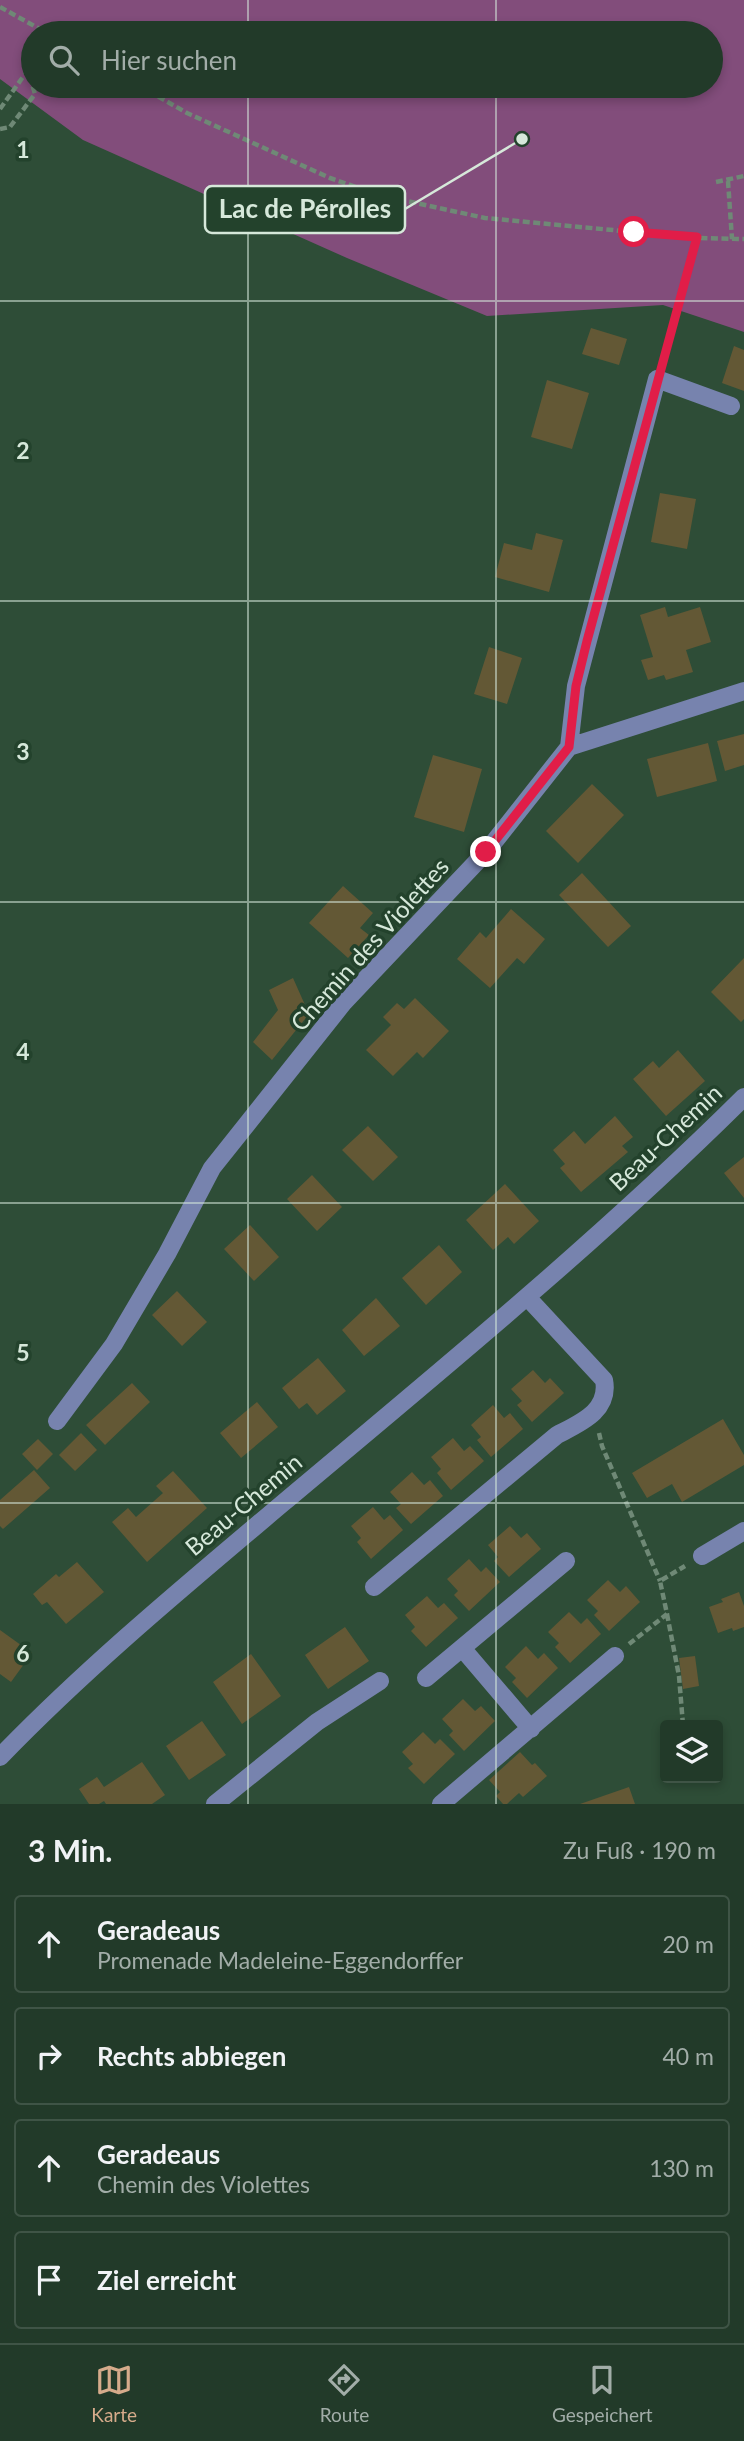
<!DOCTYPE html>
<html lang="de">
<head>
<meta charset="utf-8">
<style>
	:root { --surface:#223a29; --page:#2e4535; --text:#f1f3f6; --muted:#a2ada8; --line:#3f5446; --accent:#d6ab8b }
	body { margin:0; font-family:Lato,sans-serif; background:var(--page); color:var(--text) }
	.controls { position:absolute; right:21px; bottom:21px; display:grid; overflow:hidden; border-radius:7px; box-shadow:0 4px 10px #0003 }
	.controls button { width:63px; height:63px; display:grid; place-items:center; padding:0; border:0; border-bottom:2px solid var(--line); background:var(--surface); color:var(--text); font:35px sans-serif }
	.stop { position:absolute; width:21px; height:21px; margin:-16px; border:5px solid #e11d48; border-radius:50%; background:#fff }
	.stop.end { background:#e11d48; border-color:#fff; box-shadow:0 2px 7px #0008 }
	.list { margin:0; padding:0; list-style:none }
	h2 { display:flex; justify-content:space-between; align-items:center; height:91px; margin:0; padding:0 28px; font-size:30px }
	h2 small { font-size:23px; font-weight:400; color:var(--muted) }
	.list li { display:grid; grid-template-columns:46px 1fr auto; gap:21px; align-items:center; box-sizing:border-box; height:98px; margin:0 14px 14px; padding:0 14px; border:2px solid var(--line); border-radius:7px }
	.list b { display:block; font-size:26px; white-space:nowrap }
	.list p { margin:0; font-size:23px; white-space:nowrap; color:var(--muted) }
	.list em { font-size:23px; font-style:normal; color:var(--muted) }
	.icon { flex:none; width:38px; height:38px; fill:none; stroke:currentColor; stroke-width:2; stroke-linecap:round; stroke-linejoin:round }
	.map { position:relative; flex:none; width:744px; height:1804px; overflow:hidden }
	.search { position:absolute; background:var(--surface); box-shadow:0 4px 10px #0003; left:21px; right:21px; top:21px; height:77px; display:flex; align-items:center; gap:18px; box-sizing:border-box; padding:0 24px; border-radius:38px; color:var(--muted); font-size:26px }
	.sheet { height:539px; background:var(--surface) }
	nav { display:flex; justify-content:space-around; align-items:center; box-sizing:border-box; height:98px; border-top:2px solid var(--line); background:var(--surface); font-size:19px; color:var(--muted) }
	nav a { display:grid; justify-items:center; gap:4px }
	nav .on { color:var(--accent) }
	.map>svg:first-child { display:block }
	.green { fill:#824d7b; fill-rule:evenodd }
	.building { fill:#635835 }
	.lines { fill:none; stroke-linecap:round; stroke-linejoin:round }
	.path { stroke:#6f8976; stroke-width:4.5; stroke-dasharray:7 3.5; stroke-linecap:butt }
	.minor { stroke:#7783ae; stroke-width:18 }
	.route { stroke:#e11d48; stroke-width:9 }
	.grid { fill:none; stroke:#d6e8da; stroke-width:2; stroke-opacity:0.55 }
	.labels { text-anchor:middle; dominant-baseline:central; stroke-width:7; stroke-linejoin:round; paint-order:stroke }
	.street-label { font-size:24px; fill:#d6e8da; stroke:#23422c }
	.grid-label { font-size:23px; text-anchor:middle; font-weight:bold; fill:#d6e8da; stroke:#23422c; stroke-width:7; stroke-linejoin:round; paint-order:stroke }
	.leader { fill:none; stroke:#d6e8da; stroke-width:2.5 }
	.callout-dot { fill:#d6e8da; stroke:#23422c; stroke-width:2.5 }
	.callout { fill:#23422c; stroke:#d6e8da; stroke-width:2.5 }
	.callout-label { font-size:26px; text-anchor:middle; font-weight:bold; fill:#d6e8da }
</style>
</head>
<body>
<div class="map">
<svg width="744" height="1804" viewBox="0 0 744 1804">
	<rect width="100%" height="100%" fill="#2e4d37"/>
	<path class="green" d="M0,0H744V332L663,305L487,316L347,258L83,140L0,79ZM33,33H711V86H33Z"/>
	<path class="building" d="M591,328L627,339L619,365L582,354Z
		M734,346L744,350V391L722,383Z
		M547,380L589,393L572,449L531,437Z
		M660,493L696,499L687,549L651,542Z
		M536,533L563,540L549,592L495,577L504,543L532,550Z
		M665,607L668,617L700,607L711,642L686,650L693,672L666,680L664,675L648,680L641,660L653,657L640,615Z
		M489,647L522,658L507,704L474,694Z
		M744,734V765L725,771L717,741Z
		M708,743L717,781L657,797L647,759Z
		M433,755L482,769L464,832L414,817Z
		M592,784L624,815L578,863L546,831Z
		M582,873L631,926L608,947L559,895Z
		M343,886L373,913L360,928L369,935L348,958L309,923Z
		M511,909L545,939L524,964L517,958L490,988L457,959L480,932L486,938Z
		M744,958V1019L741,1022L711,992Z
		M293,978L309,1014L272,1060L253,1042L278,1010L269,990Z
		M415,998L449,1031L423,1058L417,1052L393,1076L366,1050L391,1025L383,1017L397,1003L404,1009Z
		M678,1050L705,1081L666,1116L633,1079L653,1061L659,1068Z
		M615,1116L633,1137L622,1146L628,1152L581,1192L560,1168L565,1164L553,1150L574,1131L585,1144Z
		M368,1126L398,1157L373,1181L342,1150Z
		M744,1157V1198L724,1173Z
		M312,1175L342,1207L317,1231L287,1199Z
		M505,1184L539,1221L514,1244L508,1237L493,1250L466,1220Z
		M250,1225L279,1257L254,1281L224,1249Z
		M439,1245L462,1272L426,1305L402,1278Z
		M177,1291L207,1322L182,1346L152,1315Z
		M376,1298L400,1326L364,1356L342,1330Z
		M318,1358L346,1391L317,1415L307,1403L299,1409L282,1388Z
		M533,1370L545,1383L550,1378L564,1393L532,1422L517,1405L522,1401L511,1389Z
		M132,1383L150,1402L105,1445L86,1425Z
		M257,1402L278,1427L241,1458L220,1433Z
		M493,1405L504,1418L510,1413L523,1429L491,1457L477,1440L481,1437L471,1425Z
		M723,1419L744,1455V1465L682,1502L672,1484L647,1498L632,1473Z
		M81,1433L97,1450L75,1471L59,1455Z
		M453,1438L464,1451L470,1446L484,1461L451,1490L437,1473L441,1469L431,1457Z
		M38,1439L53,1454L37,1470L22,1454Z
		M34,1470L50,1488L3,1529L0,1526V1500Z
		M173,1471L207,1508L147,1562L112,1522L128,1508L136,1517L163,1493L156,1486Z
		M412,1472L424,1485L430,1480L443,1496L411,1524L396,1508L401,1504L390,1492Z
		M373,1507L384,1520L390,1515L403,1530L371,1559L357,1542L361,1538L351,1526Z
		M510,1526L521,1538L527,1533L541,1549L509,1577L494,1561L498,1557L488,1545Z
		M469,1559L481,1572L486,1567L500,1582L469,1611L454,1595L458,1591L447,1579Z
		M77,1562L104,1592L66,1624L47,1602L42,1605L33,1594L56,1574L59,1577Z
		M608,1580L620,1592L626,1586L640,1602L609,1631L594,1615L598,1611L587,1600Z
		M739,1592L744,1606V1627L733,1631L732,1628L718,1633L709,1607L723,1602L721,1599Z
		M427,1596L438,1608L444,1603L458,1618L426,1647L411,1631L415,1627L405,1615Z
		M569,1612L581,1624L587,1618L601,1634L570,1663L555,1647L559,1643L548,1632Z
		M345,1627L369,1661L328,1689L305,1655Z
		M0,1630L32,1653L11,1682L0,1674Z
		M526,1646L538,1659L544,1653L558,1668L527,1698L512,1682L516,1678L505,1667Z
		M251,1654L281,1696L242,1724L213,1682Z
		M695,1656L699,1686L683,1689L679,1658Z
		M463,1699L475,1711L481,1706L495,1721L464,1751L449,1735L453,1731L442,1719Z
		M202,1721L226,1755L189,1780L166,1746Z
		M423,1732L435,1744L440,1739L455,1754L424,1784L408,1768L413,1764L402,1752Z
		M520,1752L532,1765L535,1763L547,1776L523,1797L519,1793L507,1804H503L496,1796L500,1792L489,1780Z
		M142,1762L165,1795L152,1804H106L104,1801L99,1804H89L79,1789L97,1777L104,1787Z
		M629,1787L635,1804H580Z"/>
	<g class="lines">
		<path class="path" d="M0,7L47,33
			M140,86L187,113L330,178L379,195L485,218L697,238L744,239
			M0,109L33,63
			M0,129L10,127L35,94L28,71
			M728,181L732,239
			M716,182L744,176
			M663,358L697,238
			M599,1433L602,1446L660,1581
			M667,1614L679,1676L683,1725
			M629,1644L667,1614L660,1581L685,1566"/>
		<path class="minor" d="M569,747L744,691
			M57,1421L114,1344L167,1254L212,1168L344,1002L486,852L569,747L576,686L657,379L731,406
			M702,1556L744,1531
			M374,1587L557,1435C580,1423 610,1411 604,1380L527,1297
			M462,1648L531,1729
			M426,1678L566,1561
			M0,1757C88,1666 186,1585 283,1503C440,1371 599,1241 744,1097
			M215,1804L317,1722L380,1681
			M441,1804L615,1656"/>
	</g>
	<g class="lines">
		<path class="route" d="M486,852L569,747L576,686L587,641L697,237L634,232"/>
	</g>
	<path class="grid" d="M248,0V33M496,0V33M248,86V1804M496,86V1804M0,301H744M0,601H744M0,902H744M0,1203H744M0,1503H744"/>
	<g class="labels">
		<g class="street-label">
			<text transform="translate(369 944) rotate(-48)">Chemin des Violettes</text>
			<text transform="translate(665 1137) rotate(-43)">Beau-Chemin</text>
			<text transform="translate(243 1504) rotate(-40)">Beau-Chemin</text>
		</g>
	</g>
	<g class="grid-label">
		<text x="23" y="158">1</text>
		<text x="23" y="459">2</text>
		<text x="23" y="760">3</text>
		<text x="23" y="1060">4</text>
		<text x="23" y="1361">5</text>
		<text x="23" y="1662">6</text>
	</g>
	<path class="leader" d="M522 139L405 209"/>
	<circle class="callout-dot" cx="522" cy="139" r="7"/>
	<rect class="callout" x="205" y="186" width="200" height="47" rx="7"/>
	<g class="callout-label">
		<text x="305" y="218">Lac de Pérolles</text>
	</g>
</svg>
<div class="controls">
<button><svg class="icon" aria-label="layers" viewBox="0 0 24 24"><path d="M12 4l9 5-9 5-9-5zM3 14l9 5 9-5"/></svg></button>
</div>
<div class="stop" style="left:634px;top:232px"></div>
<div class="stop end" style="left:486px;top:852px"></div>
<div class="search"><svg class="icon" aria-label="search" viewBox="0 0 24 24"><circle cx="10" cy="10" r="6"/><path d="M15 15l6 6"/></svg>Hier suchen</div>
</div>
<section class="sheet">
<h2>3 Min.<small>Zu Fuß · 190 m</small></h2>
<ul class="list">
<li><svg class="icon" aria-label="ahead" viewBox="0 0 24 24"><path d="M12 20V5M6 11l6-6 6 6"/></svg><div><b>Geradeaus</b><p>Promenade Madeleine-Eggendorffer</p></div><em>20 m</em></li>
<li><svg class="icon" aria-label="right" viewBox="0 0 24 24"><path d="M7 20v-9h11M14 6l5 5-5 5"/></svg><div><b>Rechts abbiegen</b></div><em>40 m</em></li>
<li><svg class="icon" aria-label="ahead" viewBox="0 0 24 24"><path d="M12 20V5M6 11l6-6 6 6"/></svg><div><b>Geradeaus</b><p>Chemin des Violettes</p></div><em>130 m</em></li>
<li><svg class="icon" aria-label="arrive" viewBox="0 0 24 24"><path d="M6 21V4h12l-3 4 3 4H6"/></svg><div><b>Ziel erreicht</b></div></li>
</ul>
</section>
<nav>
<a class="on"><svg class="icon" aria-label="map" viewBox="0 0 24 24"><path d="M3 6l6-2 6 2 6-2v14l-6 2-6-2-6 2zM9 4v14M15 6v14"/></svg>Karte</a>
<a><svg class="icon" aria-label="directions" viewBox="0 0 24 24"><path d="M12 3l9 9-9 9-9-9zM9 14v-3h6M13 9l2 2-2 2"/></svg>Route</a>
<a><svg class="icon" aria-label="saved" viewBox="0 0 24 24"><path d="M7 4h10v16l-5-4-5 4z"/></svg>Gespeichert</a>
</nav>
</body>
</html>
